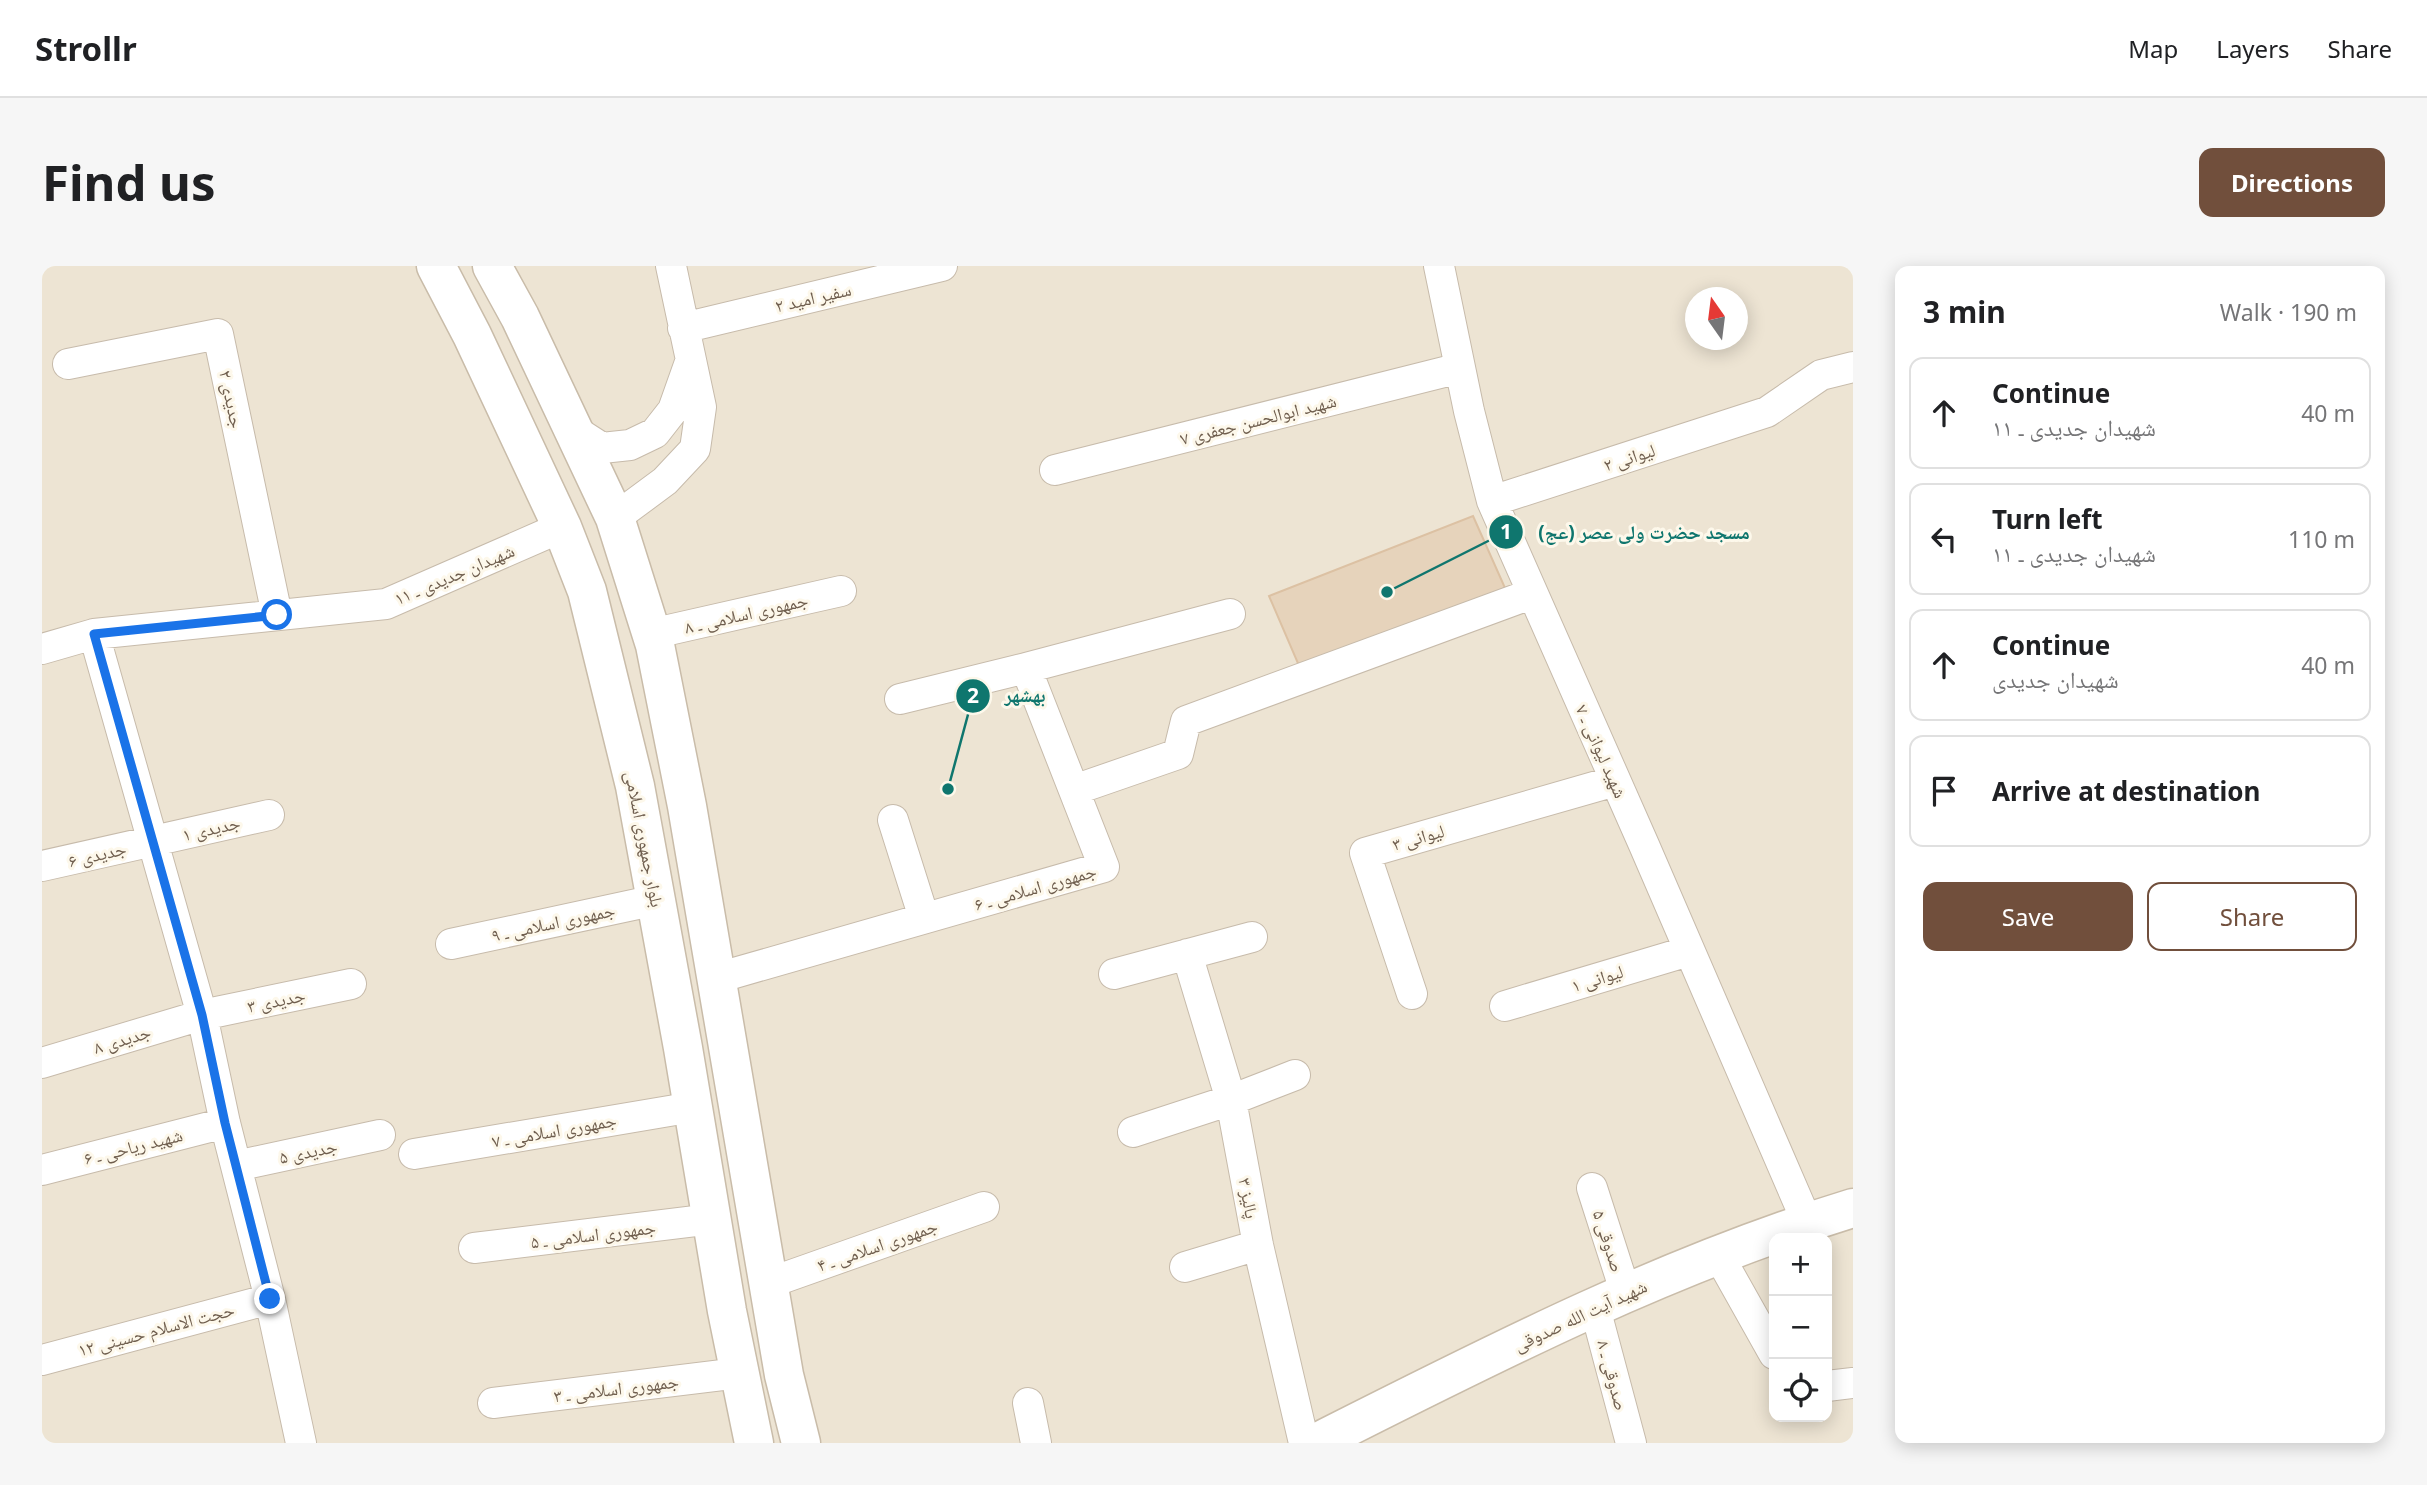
<!DOCTYPE html>
<html lang="en">
<head>
<meta charset="utf-8">
<style>
	:root { --surface:#fff; --page:#f6f6f6; --text:#202124; --muted:#757577; --line:#e0e0e0; --accent:#714f3c }
	body { margin:0; font-family:"Noto Sans","Noto Naskh Arabic",sans-serif; background:var(--page); color:var(--text) }
	.controls { position:absolute; right:21px; bottom:21px; display:grid; overflow:hidden; border-radius:14px; box-shadow:0 4px 18px #0003 }
	.controls button { width:63px; height:63px; display:grid; place-items:center; padding:0; border:0; border-bottom:2px solid var(--line); background:var(--surface); color:var(--text); font:35px sans-serif }
	.compass { position:absolute; left:1643px; top:21px; width:63px; height:63px; border-radius:50%; background:var(--surface); box-shadow:0 4px 18px #0003; rotate:346deg }
	.stop { position:absolute; width:21px; height:21px; margin:-16px; border:5px solid #1a73e8; border-radius:50%; background:#fff }
	.stop.end { background:#1a73e8; border-color:#fff; box-shadow:0 2px 7px #0008 }
	.list { margin:0; padding:0; list-style:none }
	h2 { display:flex; justify-content:space-between; align-items:center; height:91px; margin:0; padding:0 28px; font-size:30px }
	h2 small { font-size:23px; font-weight:400; color:var(--muted) }
	.list li { display:grid; grid-template-columns:46px 1fr auto; gap:21px; align-items:center; box-sizing:border-box; height:112px; margin:0 14px 14px; padding:0 14px; border:2px solid var(--line); border-radius:14px }
	.list b { display:block; font-size:26px; white-space:nowrap }
	.list p { margin:0; font-size:23px; white-space:nowrap; color:var(--muted) }
	.list em { font-size:23px; font-style:normal; color:var(--muted) }
	.actions { display:flex; gap:14px; padding:21px 28px }
	.actions a { flex:1; padding:16px 0; border:2px solid var(--accent); border-radius:14px; text-align:center; font-size:24px; color:var(--accent) }
	.actions .main { background:var(--accent); color:#fff }
	.icon { flex:none; width:38px; height:38px; fill:none; stroke:currentColor; stroke-width:2; stroke-linecap:round; stroke-linejoin:round }
	.map { position:relative; flex:none; width:1811px; height:1177px; overflow:hidden; border-radius:14px }
	header { display:flex; align-items:center; gap:42px; box-sizing:border-box; height:98px; padding:0 35px; background:var(--surface); border-bottom:2px solid var(--line) }
	header strong { font-size:33px }
	nav { display:flex; gap:38px; margin-inline-start:auto; font-size:24px }
	.intro { display:flex; align-items:center; justify-content:space-between; box-sizing:border-box; height:168px; padding:0 42px }
	h1 { margin:0; font-size:49px }
	.button { padding:18px 32px; border-radius:14px; background:var(--accent); color:#fff; font-size:24px; font-weight:700 }
	main { display:flex; gap:42px; padding:0 42px }
	aside { flex:1; background:var(--surface); border-radius:14px; box-shadow:0 4px 18px #0003 }
	.map>svg:first-child { display:block }
	.residential { fill:#ede4d3; fill-rule:evenodd }
	.building { fill:#e6d3bb; stroke:#dcc1a3; stroke-width:2 }
	.lines { fill:none; stroke-linecap:round; stroke-linejoin:round }
	.street-casing { stroke:#c7bbab; stroke-width:32 }
	.secondary-casing { stroke:#c9bca9; stroke-width:41 }
	.street { stroke:#fff; stroke-width:30 }
	.secondary { stroke:#fff; stroke-width:38 }
	.route { stroke:#1a73e8; stroke-width:9 }
	.labels { text-anchor:middle; dominant-baseline:central; stroke-width:6; stroke-linejoin:round; paint-order:stroke }
	.street-label { font-size:18px; fill:#6f5e4e; stroke:#fdf8eb }
	.leader { fill:none; stroke:#0f766e; stroke-width:2.5 }
	.callout-dot { fill:#0f766e; stroke:#fdf8eb; stroke-width:2.5 }
	.mark-label { font-size:21px; text-anchor:middle; font-weight:bold; fill:#fff }
	.callout-label { font-size:19px; text-anchor:middle; font-weight:bold; fill:#0f766e; stroke:#fdf8eb; stroke-width:6; stroke-linejoin:round; paint-order:stroke }
</style>
</head>
<body>
<header>
<strong>Strollr</strong>
<nav><a>Map</a><a>Layers</a><a>Share</a></nav>
</header>
<div class="intro"><h1>Find us</h1><a class="button">Directions</a></div>
<main>
<div class="map">
<svg width="1811" height="1177" viewBox="0 0 1811 1177">
	<rect width="100%" height="100%" fill="#f9f4e5"/>
	<path class="residential" d="M0,0H1811V1177H0ZM1654,32H1696V74H1654ZM1732,972H1785V1151H1732Z"/>
	<path class="building" d="M1431,250L1463,322L1258,402L1227,330Z"/>
	<g class="lines">
		<defs>
			<path id="street" d="M1397,0L1427,145L1450,235L1602,579L1765,956
				M641,62L900,0
				M26,98L176,68L235,349
				M529,162L560,182L588,179L613,167L631,144L648,96
				M1013,204L1418,102
				M1450,235L1725,146L1779,109L1811,101
				M573,252L623,215L653,183L659,141L629,0
				M52,368L160,749L183,857L228,1033L259,1177
				M609,368L799,325
				M0,383L52,368L344,338L520,261
				M984,402L1188,348
				M1032,524L1136,488L1144,455L1489,328
				M851,554L882,652
				M0,600L227,549
				M409,678L614,634
				M1145,688L1189,834L1216,979L1262,1177
				M1072,708L1210,671
				M675,712L1062,601L984,402L858,433
				M1370,728L1323,587L1573,515
				M1463,740L1647,685
				M0,797L160,749L309,718
				M1091,866L1189,834L1253,809
				M372,888L651,841
				M194,900L338,869
				M0,904L183,857
				M1550,922L1584,1028
				M432,982L670,953
				M1677,990L1732,1088
				M1143,1001L1216,979
				M727,1017L942,941
				M1553,1042L1589,1177
				M0,1094L228,1033
				M1785,1120L1811,1117
				M451,1137L697,1107
				M986,1137L994,1177"/>
			<path id="secondary" d="M394,0L430,69L520,261L545,325L593,520L641,782L685,1045L712,1177
				M450,0L478,51L573,252L613,379L645,540L742,1109L759,1177
				M1274,1177C1448,1089 1624,999 1811,942"/>
		</defs>
		<use href="#street" class="street-casing"/>
		<use href="#secondary" class="secondary-casing"/>
		<use href="#street" class="street"/>
		<use href="#secondary" class="secondary"/>
	</g>
	<g class="lines">
		<path class="route" d="M228,1033L183,857L160,749L52,368L235,349"/>
	</g>
	<g class="labels">
		<g class="street-label">
			<text transform="translate(771 31) rotate(-13)">سفیر امید ۲</text>
			<text transform="translate(190 133) rotate(78)">جدیدی ۲</text>
			<text transform="translate(1216 153) rotate(-14)">شهید ابوالحسن جعفری ۷</text>
			<text transform="translate(1587 191) rotate(-18)">لیوانی ۲</text>
			<text transform="translate(412 308) rotate(-23)">شهیدان جدیدی ـ ۱۱</text>
			<text transform="translate(704 347) rotate(-13)">جمهوری اسلامی ـ ۸</text>
			<text transform="translate(1560 485) rotate(66)">شهید لیوانی ـ ۷</text>
			<text transform="translate(169 562) rotate(-13)">جدیدی ۱</text>
			<text transform="translate(1376 571) rotate(-16)">لیوانی ۳</text>
			<text transform="translate(603 573) rotate(79)">بلوار جمهوری اسلامی</text>
			<text transform="translate(55 588) rotate(-13)">جدیدی ۶</text>
			<text transform="translate(993 621) rotate(-16)">جمهوری اسلامی ـ ۶</text>
			<text transform="translate(511 656) rotate(-12)">جمهوری اسلامی ـ ۹</text>
			<text transform="translate(1555 712) rotate(-17)">لیوانی ۱</text>
			<text transform="translate(234 734) rotate(-12)">جدیدی ۳</text>
			<text transform="translate(80 773) rotate(-17)">جدیدی ۸</text>
			<text transform="translate(512 864) rotate(-10)">جمهوری اسلامی ـ ۷</text>
			<text transform="translate(91 880) rotate(-14)">شهید ریاحی ـ ۶</text>
			<text transform="translate(266 885) rotate(-12)">جدیدی ۵</text>
			<text transform="translate(1207 932) rotate(79)">پالیز ۳</text>
			<text transform="translate(551 968) rotate(-7)">جمهوری اسلامی ـ ۵</text>
			<text transform="translate(1567 975) rotate(72)">صدوقی ۵</text>
			<text transform="translate(835 979) rotate(-19)">جمهوری اسلامی ـ ۴</text>
			<text transform="translate(1538 1049) rotate(-25)">شهید آیت الله صدوقی</text>
			<text transform="translate(114 1063) rotate(-15)">حجت الاسلام حسینی ۱۲</text>
			<text transform="translate(1571 1109) rotate(75)">صدوقی ـ ۸</text>
			<text transform="translate(574 1122) rotate(-7)">جمهوری اسلامی ـ ۳</text>
		</g>
	</g>
	<path class="leader" d="M1345 326L1464 266M906 523L931 430"/>
	<g class="callout-dot">
		<circle cx="1345" cy="326" r="7"/>
		<circle cx="906" cy="523" r="7"/>
		<circle cx="1464" cy="266" r="18"/>
		<circle cx="931" cy="430" r="18"/>
	</g>
	<g class="mark-label">
		<text x="1464" y="273">1</text>
		<text x="931" y="437">2</text>
	</g>
	<g class="callout-label">
		<text x="1602" y="273">مسجد حضرت ولی عصر (عج)</text>
		<text x="983" y="436">بهشهر</text>
	</g>
</svg>
<div class="controls">
<button>+</button>
<button>−</button>
<button><svg class="icon" aria-label="locate" viewBox="0 0 24 24"><circle cx="12" cy="12" r="6"/><path d="M12 2v4M12 18v4M2 12h4M18 12h4"/></svg></button>
</div>
<svg class="compass" viewBox="-18 -18 36 36"><path d="M0-13l5 13h-10z" fill="#e53935"/><path d="M0 13l5-13h-10z" fill="#757577"/></svg>
<div class="stop" style="left:235px;top:349px"></div>
<div class="stop end" style="left:228px;top:1033px"></div>
</div>
<aside>
<h2>3 min<small>Walk · 190 m</small></h2>
<ul class="list">
<li><svg class="icon" aria-label="ahead" viewBox="0 0 24 24"><path d="M12 20V5M6 11l6-6 6 6"/></svg><div><b>Continue</b><p>شهیدان جدیدی ـ ۱۱</p></div><em>40 m</em></li>
<li><svg class="icon" aria-label="left" viewBox="0 0 24 24"><path d="M17 20v-9H6M10 6l-5 5 5 5"/></svg><div><b>Turn left</b><p>شهیدان جدیدی ـ ۱۱</p></div><em>110 m</em></li>
<li><svg class="icon" aria-label="ahead" viewBox="0 0 24 24"><path d="M12 20V5M6 11l6-6 6 6"/></svg><div><b>Continue</b><p>شهیدان جدیدی</p></div><em>40 m</em></li>
<li><svg class="icon" aria-label="arrive" viewBox="0 0 24 24"><path d="M6 21V4h12l-3 4 3 4H6"/></svg><div><b>Arrive at destination</b></div></li>
</ul>
<div class="actions"><a class="main">Save</a><a>Share</a></div>
</aside>
</main>
</body>
</html>
